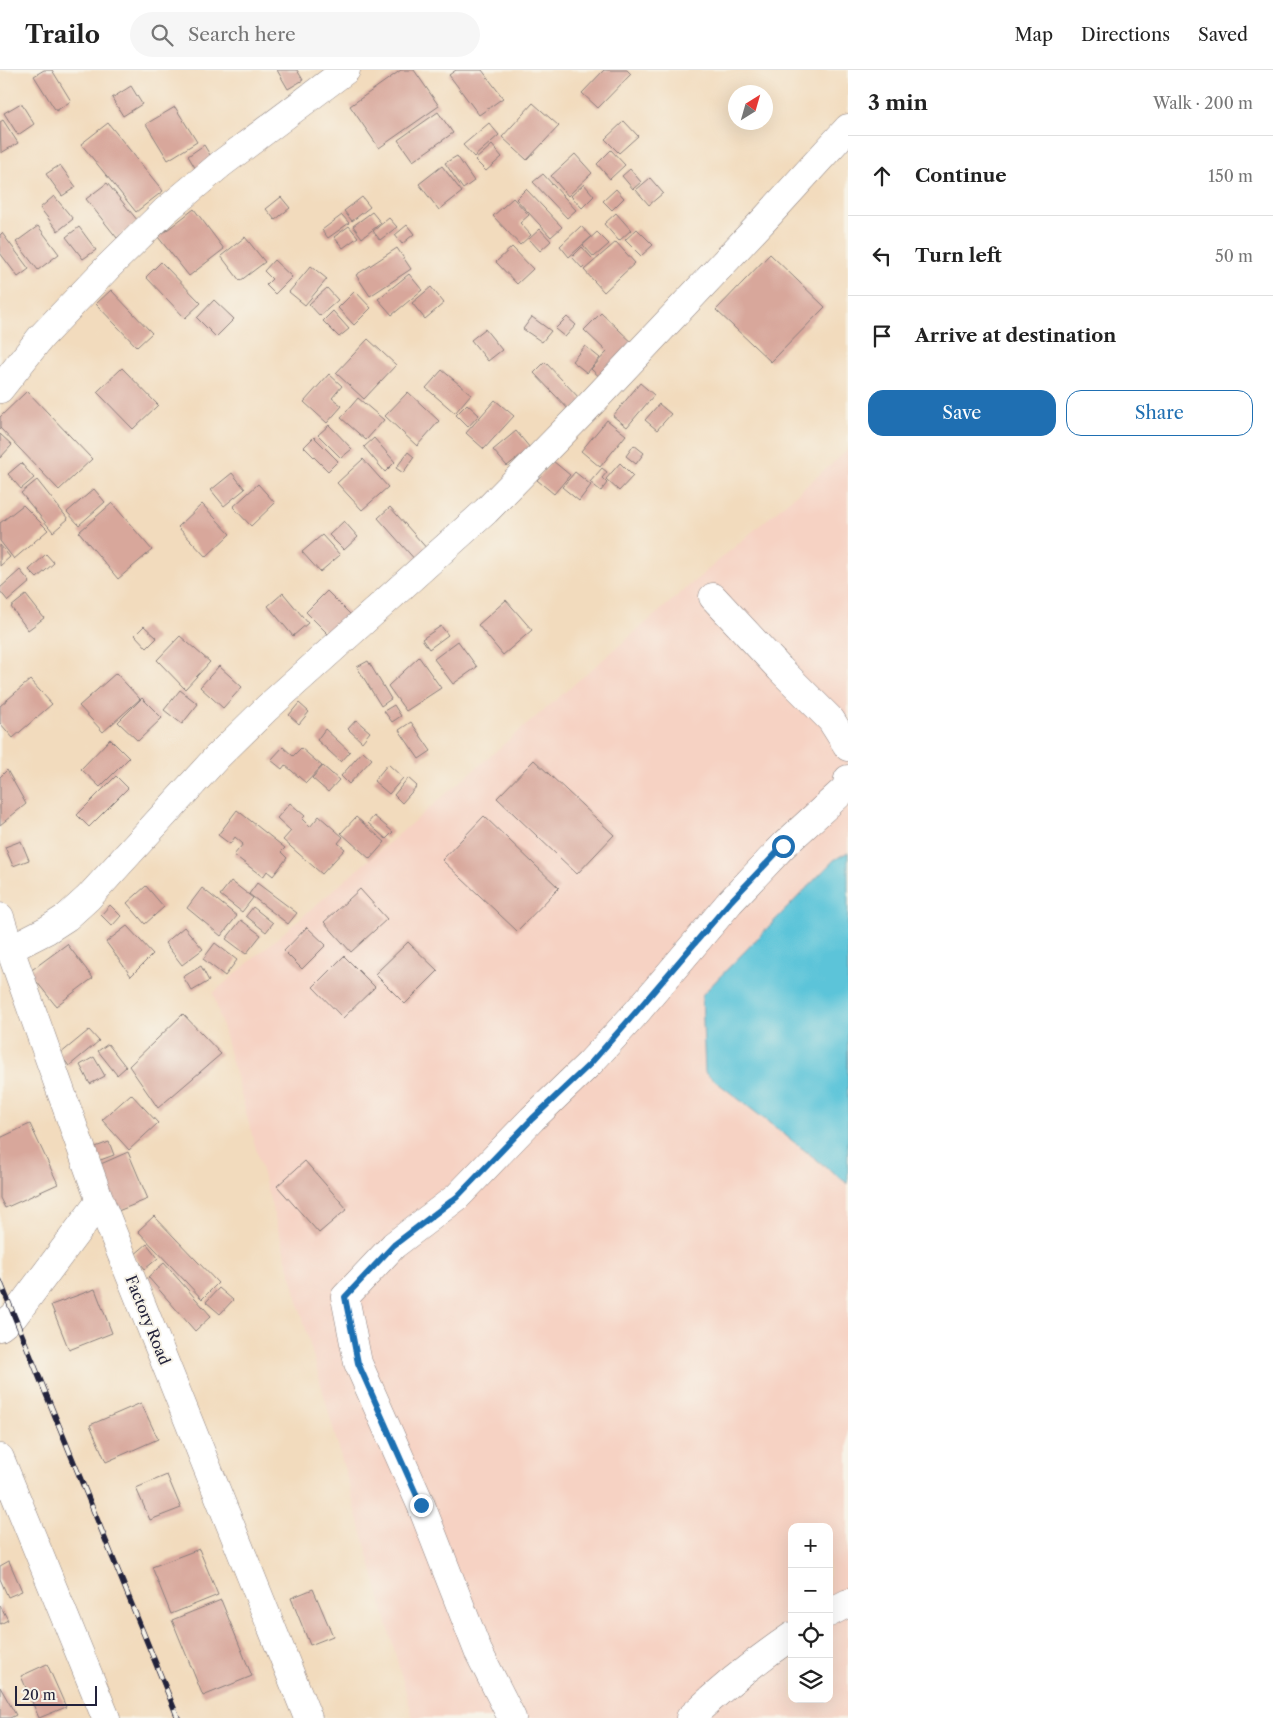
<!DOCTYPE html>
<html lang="en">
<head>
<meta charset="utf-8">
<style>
	:root { --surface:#fff; --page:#f6f6f6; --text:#222; --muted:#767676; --line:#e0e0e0; --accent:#1f6fb2 }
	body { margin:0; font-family:"Libre Caslon Text",serif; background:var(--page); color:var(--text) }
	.controls { position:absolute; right:15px; bottom:15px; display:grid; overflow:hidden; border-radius:10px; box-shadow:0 5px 20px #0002 }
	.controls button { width:45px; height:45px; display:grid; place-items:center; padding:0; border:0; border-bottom:1px solid var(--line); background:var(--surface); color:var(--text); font:25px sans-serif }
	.compass { position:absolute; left:728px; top:15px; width:45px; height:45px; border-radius:50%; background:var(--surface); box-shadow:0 5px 20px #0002; rotate:37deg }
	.scale { position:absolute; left:15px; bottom:12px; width:82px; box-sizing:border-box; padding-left:5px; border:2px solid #22223b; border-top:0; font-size:14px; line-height:18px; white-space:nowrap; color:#22223b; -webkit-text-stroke:4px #f7f3e8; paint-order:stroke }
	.stop { position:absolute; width:15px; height:15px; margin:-11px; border:4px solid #1f6fb2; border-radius:50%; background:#fff }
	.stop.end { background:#1f6fb2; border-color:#fff; box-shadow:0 1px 5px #0008 }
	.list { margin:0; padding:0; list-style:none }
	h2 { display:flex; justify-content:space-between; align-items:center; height:65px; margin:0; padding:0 20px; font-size:21px }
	h2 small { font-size:16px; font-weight:400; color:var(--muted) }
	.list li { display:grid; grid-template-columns:32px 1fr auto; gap:15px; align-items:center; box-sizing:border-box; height:80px; padding:0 20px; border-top:1px solid var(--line) }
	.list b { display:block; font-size:19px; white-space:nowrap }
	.list em { font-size:16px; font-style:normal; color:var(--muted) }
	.actions { display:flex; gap:10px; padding:15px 20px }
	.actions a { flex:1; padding:11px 0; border:1px solid var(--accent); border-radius:15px; text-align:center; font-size:18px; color:var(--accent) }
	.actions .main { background:var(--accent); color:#fff }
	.icon { flex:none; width:28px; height:28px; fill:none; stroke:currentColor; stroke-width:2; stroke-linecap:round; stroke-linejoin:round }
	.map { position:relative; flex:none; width:848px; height:1648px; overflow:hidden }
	header { display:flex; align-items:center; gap:30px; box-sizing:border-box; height:70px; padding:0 25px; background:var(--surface); border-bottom:1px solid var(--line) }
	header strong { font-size:24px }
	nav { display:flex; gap:28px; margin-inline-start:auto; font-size:18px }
	.search { width:350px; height:45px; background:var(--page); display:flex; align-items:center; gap:12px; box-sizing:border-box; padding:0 18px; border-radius:28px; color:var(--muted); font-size:19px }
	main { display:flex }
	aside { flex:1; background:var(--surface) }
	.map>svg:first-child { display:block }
	.built { fill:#f6d2c3; fill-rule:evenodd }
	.water { fill:#5cc4d9; stroke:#3f738a }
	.building { fill:#d8a79b }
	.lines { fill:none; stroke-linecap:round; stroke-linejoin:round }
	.minor-casing { stroke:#8a7e7c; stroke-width:29 }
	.major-casing { stroke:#8a7e7c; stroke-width:29 }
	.minor { stroke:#fff; stroke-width:28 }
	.major { stroke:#fff; stroke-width:28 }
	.rail-casing { stroke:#22223b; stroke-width:5.5 }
	.rail { stroke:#f7f3e8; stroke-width:4; stroke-dasharray:11; stroke-linecap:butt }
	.route { stroke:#1f6fb2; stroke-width:6 }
	.labels { text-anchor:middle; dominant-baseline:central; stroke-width:4; stroke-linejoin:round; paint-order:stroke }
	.street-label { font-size:15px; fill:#22223b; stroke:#f7f3e8 }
</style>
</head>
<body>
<header>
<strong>Trailo</strong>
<div class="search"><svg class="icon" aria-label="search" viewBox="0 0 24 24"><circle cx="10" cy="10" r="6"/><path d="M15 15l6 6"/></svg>Search here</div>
<nav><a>Map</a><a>Directions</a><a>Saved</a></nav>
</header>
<main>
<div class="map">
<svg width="848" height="1648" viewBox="0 0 848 1648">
	<rect width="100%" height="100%" fill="#f7f3e8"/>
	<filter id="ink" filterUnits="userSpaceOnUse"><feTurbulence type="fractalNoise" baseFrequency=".02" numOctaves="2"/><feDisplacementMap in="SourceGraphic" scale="10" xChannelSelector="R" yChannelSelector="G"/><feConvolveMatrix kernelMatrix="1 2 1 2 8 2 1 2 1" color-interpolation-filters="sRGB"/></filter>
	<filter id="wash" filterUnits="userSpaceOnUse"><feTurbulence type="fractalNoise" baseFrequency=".0096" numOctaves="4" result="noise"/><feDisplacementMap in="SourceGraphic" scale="20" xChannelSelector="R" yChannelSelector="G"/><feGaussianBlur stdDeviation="1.12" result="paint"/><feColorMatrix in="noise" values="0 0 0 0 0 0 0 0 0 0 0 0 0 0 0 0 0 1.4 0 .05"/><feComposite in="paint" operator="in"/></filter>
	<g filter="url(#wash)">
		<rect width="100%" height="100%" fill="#f2dbbd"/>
		<path class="built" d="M848,380V1648H413L213,923ZM792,1457H829V1629H792Z"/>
		<path class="water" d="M848,782V1114L705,1003L702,925L834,790Z"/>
		<g id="blocks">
			<path class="building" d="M44,0H52L71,31L56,41L34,6Z
				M277,0H297L303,10L288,19Z
				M401,0H414L439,36L379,78L350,36Z
				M456,0H482L503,28L479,45L449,5Z
				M604,0H627L631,4L598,38L582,23Z
				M131,16L142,34L123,46L112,28Z
				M21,33L34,54L18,65L4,43Z
				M533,33L559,56L527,90L502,67Z
				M175,37L197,72L168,90L146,54Z
				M438,42L453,63L413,91L398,70Z
				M3,50L18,73L1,83L0,52Z
				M624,51L638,66L619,83L605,69Z
				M108,53L163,121L136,142L81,74Z
				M489,53L499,65L474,87L463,75Z
				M204,75L213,90L197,101L188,86Z
				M492,75L502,87L486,101L475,90Z
				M611,80L625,95L610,109L597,94Z
				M575,84L592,103L568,126L551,106Z
				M457,86L474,111L463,119L445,93Z
				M60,95L76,117L62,126L46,104Z
				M442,96L462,122L439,140L419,114Z
				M630,99L641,112L633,119L622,106Z
				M543,104L576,140L567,148L533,112Z
				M650,108L663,123L649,135L636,120Z
				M107,113L138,151L117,168L86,129Z
				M584,114L594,126L582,138L571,126Z
				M526,119L562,157L551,167L516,129Z
				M616,119L624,128L612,140L603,131Z
				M54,126L73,149L58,161L40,138Z
				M281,127L290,138L275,150L266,139Z
				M362,127L370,137L352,151L344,141Z
				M513,128L529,145L520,153L531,165L520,175L493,146Z
				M194,139L224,179L189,206L158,167Z
				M372,142L381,153L362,168L353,156Z
				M616,143L631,160L619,171L604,154Z
				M342,145L349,153L328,168L322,160Z
				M389,148L397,157L380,170L373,161Z
				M407,155L414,164L402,174L395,165Z
				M38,156L59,184L38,200L16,172Z
				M349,156L358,167L343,178L334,167Z
				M581,156L591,167L569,187L560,176Z
				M79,157L96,180L83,189L66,167Z
				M540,159L551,171L540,181L529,169Z
				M637,159L653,175L641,186L625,170Z
				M597,162L609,174L594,187L583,175Z
				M2,163L29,199L18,207L0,183V165Z
				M245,167L265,192L240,211L221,186Z
				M616,172L635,193L604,222L584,200Z
				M512,177L533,199L517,214L496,192Z
				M582,177L592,188L582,198L572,187Z
				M397,178L411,199L370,226L356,205Z
				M770,184L825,237L771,292L716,240Z
				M274,190L292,207L275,224L266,215L272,209L264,201Z
				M161,192L201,233L185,248L146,207Z
				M311,196L327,209L305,235L289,222Z
				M409,204L422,220L392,245L378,229Z
				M431,217L444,233L425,249L412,233Z
				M327,218L338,230L320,246L309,234Z
				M111,220L152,263L137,277L96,234Z
				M355,221L371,238L354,255L338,238Z
				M214,230L234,249L216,267L197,248Z
				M333,241L349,259L339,267L323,251Z
				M601,243L636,276L604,311L591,299L607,282L584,260Z
				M532,247L551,261L542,272L523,259Z
				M567,247L576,255L565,267L555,259Z
				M485,259L502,280L488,291L471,270Z
				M368,269L396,295L364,329L336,303Z
				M585,276L600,288L587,303L572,291Z
				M545,292L582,331L571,342L534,303Z
				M122,298L158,335L133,359L97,322Z
				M442,300L471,324L455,343L426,318Z
				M329,304L342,316L332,328L342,336L327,353L304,332Z
				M640,313L654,325L627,357L613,346Z
				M27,321L92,389L59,420L0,358V347Z
				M408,322L439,351L417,376L385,346Z
				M358,328L384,350L366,370L341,348Z
				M495,330L514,346L484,379L466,363Z
				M467,334L479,345L468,357L456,345Z
				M659,334L671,344L657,360L645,350Z
				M607,350L626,365L600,397L581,381Z
				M329,355L352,379L341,388L318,365Z
				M516,361L530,378L507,396L493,380Z
				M0,364L12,375L0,388Z
				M314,367L338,391L328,401L304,377Z
				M374,368L395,392L385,402L364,377Z
				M634,375L644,383L636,394L626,386Z
				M408,382L414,387L403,403L396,398Z
				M363,389L388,417L362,440L337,413Z
				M553,391L570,405L554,424L537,410Z
				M21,393L34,408L21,419L8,404Z
				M620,393L633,406L619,421L606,409Z
				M602,398L607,402L602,408L607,413L601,421L590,412Z
				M575,402L591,415L579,431L562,417Z
				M232,403L245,419L224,436L211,420Z
				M37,410L68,449L53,462L21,423Z
				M258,414L275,433L251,456L233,437Z
				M94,419L105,432L79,455L67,442Z
				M112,433L152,480L118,509L79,462Z
				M202,434L230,464L206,487L178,457Z
				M23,435L48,460L14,489L0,471V453Z
				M390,437L429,481L417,492L378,448Z
				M344,451L358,467L344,480L329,465Z
				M322,465L340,485L320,502L302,482Z
				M0,475L10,487L0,496Z
				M46,484L54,493L37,508L29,500Z
				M20,500L30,512L8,531L0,521V518Z
				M327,521L351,545L330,566L306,542Z
				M283,523L308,553L293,566L268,536Z
				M26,525L44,548L28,560L11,537Z
				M506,530L532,560L503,585L478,555Z
				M144,556L157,568L147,578L135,565Z
				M441,556L448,565L429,579L422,569Z
				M180,566L210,592L185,619L157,590Z
				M458,571L477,597L453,614L434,589Z
				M419,587L441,618L406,641L388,616Z
				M368,591L391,629L381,636L357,597Z
				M219,596L242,617L223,638L200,617Z
				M116,603L140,629L103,662L79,636Z
				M30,610L52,634L13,668L0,653V636Z
				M180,620L198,634L182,654L164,640Z
				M142,628L162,648L138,671L118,652Z
				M299,633L309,642L299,654L289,645Z
				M394,635L401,646L392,652L384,641Z
				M356,650L370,662L362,672L348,659Z
				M411,652L431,681L419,689L399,660Z
				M325,659L350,682L341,692L317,670Z
				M110,669L129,688L100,717L81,699Z
				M283,677L293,686L301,678L322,696L306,713L285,695L282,699L271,690Z
				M363,681L372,689L349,714L341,706Z
				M534,690L614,765L577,804L497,728Z
				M388,694L403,708L389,724L374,711Z
				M323,696L339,710L328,722L312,708Z
				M7,700L26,734L0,755V707Z
				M116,706L128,718L89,757L77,745Z
				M408,708L417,716L402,733L394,725Z
				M290,733L305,746L302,749L310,757L319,746L343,767L338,773L345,779L322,804L283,770L291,761L277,748Z
				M237,740L285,778L281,782L287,788L273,806L267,801L263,807L234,785L243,774L235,767L230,774L218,765Z
				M374,746L393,762L386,769L368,753Z
				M484,746L559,818L517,861L442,790Z
				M356,747L385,772L370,789L341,763Z
				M21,771L29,790L13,796L5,777Z
				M231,811L253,828L242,842L220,825Z
				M257,813L297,843L288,854L249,824Z
				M146,816L164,837L145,854L127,833Z
				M202,818L237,846L221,866L187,838Z
				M360,819L387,849L351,882L324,852Z
				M110,835L121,846L112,856L101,845Z
				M253,837L273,853L266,862L246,846Z
				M241,850L261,865L246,884L226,869Z
				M127,856L153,884L131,906L106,872Z
				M184,857L203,879L182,895L165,873Z
				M307,857L326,875L302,899L284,881Z
				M408,872L438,901L405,934L375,904Z
				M215,873L237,890L225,906L203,889Z
				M67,874L93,908L56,936L29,902Z
				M344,886L375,917L343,948L313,917Z
				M201,896L209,911L192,921L183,907Z
				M183,944L221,984L158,1038L129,996Z
				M89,960L99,971L69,996L60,984Z
				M108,974L126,997L117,1005L98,981Z
				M94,987L105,1006L90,1014L80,995Z
				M131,1024L158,1053L129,1080L102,1050Z
				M30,1054L58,1114L5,1138L0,1128V1068Z
				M109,1072L114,1085L95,1092L90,1079Z
				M128,1082L148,1129L113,1143L94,1097Z
				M305,1091L347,1139L319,1163L277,1116Z
				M154,1146L218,1213L202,1229L138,1161Z
				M147,1174L158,1188L145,1199L134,1185Z
				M164,1193L211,1246L195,1261L148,1207Z
				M219,1218L233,1230L220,1244L206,1232Z
				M95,1219L112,1263L69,1280L51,1235Z
				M141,1333L158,1369L106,1392L90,1355Z
				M167,1405L181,1438L150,1450L136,1418Z
				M199,1479L218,1525L171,1544L152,1497Z
				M9,1491L22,1521L8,1527L0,1509V1496Z
				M313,1519L333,1566L310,1575L291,1528Z
				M221,1530L252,1606L203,1626L172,1550Z
				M0,1535L8,1550L0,1554Z
				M47,1594L66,1637L39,1648L21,1606Z
				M0,1617L16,1645L10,1648H0Z"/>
		</g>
	</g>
	<g filter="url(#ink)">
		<use href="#blocks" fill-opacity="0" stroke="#8a7e7c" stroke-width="1"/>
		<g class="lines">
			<defs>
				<path id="minor" d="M0,319L41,267L109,196L165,141L221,94L346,0
					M713,527L780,599L831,650L848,677
					M10,879L47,860L67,847L88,828L217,687L267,638L486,441L584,341L765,149L848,58
					M0,1257L14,1246L100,1131
					M0,1388L106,1648
					M829,1543L848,1533
					M512,1648L478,1581L421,1435L358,1293L345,1227L394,1175L457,1127L532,1049L590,993L636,943L730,832L783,776L846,718L848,709
					M690,1648C722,1618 755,1591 792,1566"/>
				<path id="major" d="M0,847L10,879L100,1131L308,1648"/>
			</defs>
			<use href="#minor" class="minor-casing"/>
			<use href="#major" class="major-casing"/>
			<use href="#minor" class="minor"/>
			<use href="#major" class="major"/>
			<defs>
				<path id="rail" d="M0,1211L178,1648"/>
			</defs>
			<use href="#rail" class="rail-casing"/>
			<use href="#rail" class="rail"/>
		</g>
	</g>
	<g class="lines" filter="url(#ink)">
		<path class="route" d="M421,1435L358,1293L345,1227L394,1175L457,1127L532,1049L590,994L636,942L730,832L783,776"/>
	</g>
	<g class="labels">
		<g class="street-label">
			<text transform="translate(148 1250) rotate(68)">Factory Road</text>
		</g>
	</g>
</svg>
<div class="controls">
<button>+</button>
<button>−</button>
<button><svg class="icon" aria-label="locate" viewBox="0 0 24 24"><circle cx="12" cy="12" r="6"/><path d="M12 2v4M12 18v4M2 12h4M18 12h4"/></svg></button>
<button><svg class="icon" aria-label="layers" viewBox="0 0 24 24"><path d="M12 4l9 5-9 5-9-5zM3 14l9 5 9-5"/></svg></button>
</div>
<svg class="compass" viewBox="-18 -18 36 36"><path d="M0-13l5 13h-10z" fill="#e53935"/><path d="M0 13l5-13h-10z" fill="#767676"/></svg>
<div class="scale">20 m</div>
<div class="stop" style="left:783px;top:776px"></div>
<div class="stop end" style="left:421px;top:1435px"></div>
</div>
<aside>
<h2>3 min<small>Walk · 200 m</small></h2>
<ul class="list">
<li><svg class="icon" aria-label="ahead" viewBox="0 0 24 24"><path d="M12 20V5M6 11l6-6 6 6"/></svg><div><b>Continue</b></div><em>150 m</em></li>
<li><svg class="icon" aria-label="left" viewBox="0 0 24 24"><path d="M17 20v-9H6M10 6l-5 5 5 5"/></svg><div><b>Turn left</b></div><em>50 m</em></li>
<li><svg class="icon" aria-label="arrive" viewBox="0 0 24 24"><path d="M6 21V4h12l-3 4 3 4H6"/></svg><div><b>Arrive at destination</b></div></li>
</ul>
<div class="actions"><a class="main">Save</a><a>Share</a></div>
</aside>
</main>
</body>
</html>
